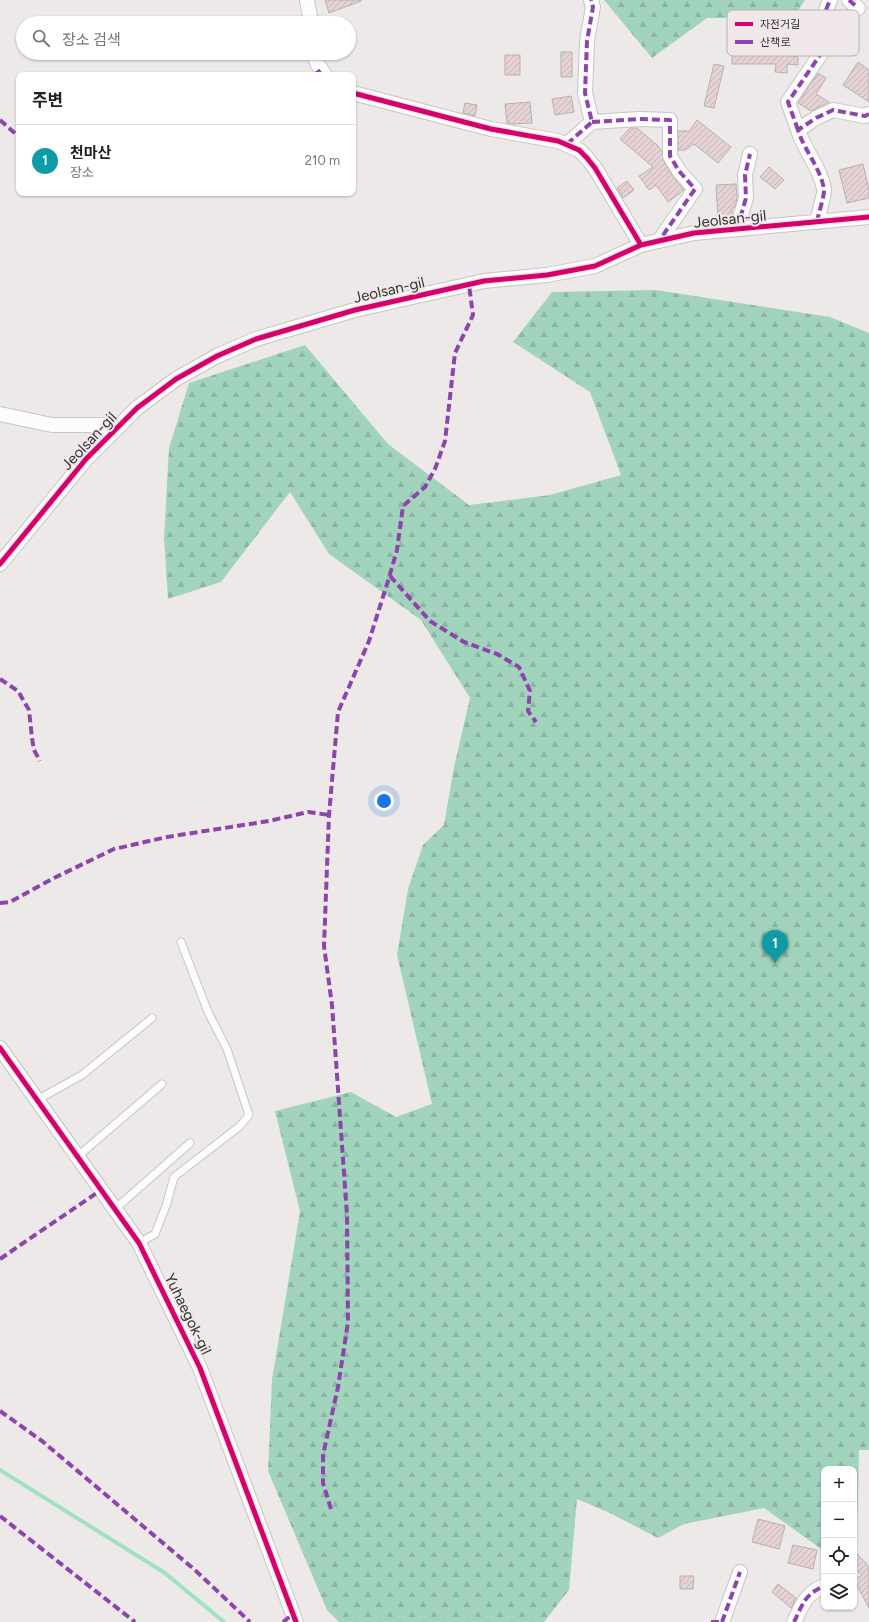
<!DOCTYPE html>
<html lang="ko">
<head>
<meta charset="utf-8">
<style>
	:root { --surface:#fff; --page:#f2f2f2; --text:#202124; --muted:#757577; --line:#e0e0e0; --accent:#7c3aed }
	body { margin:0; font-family:Figtree,"Noto Sans KR",sans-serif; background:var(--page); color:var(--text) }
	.controls { position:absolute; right:12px; bottom:12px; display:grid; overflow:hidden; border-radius:8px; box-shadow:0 1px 3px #0004 }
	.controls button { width:36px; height:36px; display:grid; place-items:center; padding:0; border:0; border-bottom:1px solid var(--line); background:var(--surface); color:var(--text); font:20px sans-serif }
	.you { position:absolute; left:384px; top:801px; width:14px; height:14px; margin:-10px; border:3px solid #fff; border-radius:50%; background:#1a73e8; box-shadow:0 0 0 6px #1a73e833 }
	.badge { display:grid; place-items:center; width:26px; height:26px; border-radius:50%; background:var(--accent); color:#fff; font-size:13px; font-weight:700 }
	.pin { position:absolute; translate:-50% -33px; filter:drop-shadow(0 1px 2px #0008) }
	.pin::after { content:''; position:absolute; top:21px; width:14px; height:12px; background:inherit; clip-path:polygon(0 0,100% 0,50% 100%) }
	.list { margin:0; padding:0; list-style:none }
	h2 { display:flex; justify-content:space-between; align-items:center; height:52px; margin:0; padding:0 16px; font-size:17px }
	h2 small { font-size:13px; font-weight:400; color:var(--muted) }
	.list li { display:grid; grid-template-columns:26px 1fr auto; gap:12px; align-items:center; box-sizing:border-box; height:72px; padding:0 16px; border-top:1px solid var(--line) }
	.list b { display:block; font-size:15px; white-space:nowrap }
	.list p { margin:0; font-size:13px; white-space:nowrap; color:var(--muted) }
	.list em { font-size:13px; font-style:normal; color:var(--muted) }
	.icon { flex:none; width:22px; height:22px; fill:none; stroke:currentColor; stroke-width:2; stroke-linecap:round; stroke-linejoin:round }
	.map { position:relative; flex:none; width:869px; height:1622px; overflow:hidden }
	.search { position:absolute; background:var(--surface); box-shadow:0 1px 3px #0004; left:16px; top:16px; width:340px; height:44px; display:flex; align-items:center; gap:10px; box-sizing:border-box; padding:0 14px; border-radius:22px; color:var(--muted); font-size:15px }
	.panel { position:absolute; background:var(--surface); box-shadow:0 1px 3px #0004; left:16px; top:72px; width:340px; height:124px; border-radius:8px }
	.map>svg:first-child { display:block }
	.forest { fill:url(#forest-firs) }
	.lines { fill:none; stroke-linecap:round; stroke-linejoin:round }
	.stream { stroke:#9fe1c2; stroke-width:4 }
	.building { fill:url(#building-hatch); stroke:#b5b1b1 }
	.service-casing { stroke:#c8c5c5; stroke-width:9 }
	.minor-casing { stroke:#c8c5c5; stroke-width:16 }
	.service { stroke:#fcfcfc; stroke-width:7 }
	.minor { stroke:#fcfcfc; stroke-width:14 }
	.quiet { stroke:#8e44ad; stroke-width:4; stroke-dasharray:8 4; stroke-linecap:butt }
	.cycleway-casing { stroke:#f0e7e8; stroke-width:8 }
	.cycleway { stroke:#d6006c; stroke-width:5 }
	.labels { text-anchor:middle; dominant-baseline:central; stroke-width:4; stroke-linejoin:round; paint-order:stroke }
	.street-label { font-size:15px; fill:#353232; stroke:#f0e7e8 }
	.key { fill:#f0e7e8; stroke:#b8b1b1; stroke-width:1 }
	.key-label { font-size:11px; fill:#353232 }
</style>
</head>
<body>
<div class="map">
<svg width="869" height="1622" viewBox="0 0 869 1622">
	<defs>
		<pattern id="forest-firs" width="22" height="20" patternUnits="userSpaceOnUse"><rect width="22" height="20" fill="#a2d4bd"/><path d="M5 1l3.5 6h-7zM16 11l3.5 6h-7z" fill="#8cb6a3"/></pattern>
		<pattern id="building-hatch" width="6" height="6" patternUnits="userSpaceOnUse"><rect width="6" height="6" fill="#e6d2d5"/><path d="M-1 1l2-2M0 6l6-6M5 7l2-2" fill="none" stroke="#c6b5b7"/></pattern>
	</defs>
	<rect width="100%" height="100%" fill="#eee9e9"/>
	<path class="forest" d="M604,0H805L793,18H707L652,58Z
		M656,290L830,317L869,333V1450H859L857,1536L854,1538V1469H824V1551L764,1508L684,1524L658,1538L610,1513L577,1499L569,1590L544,1622H339L327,1610L268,1471L272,1380L300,1211L275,1111L351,1092L396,1117L432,1104L397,955L408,889L423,845L444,825L454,767L470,698L421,620L329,554L290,492L221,582L168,599L164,539L169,448L189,383L305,345L388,444L469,505L550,495L621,475L590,392L513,342L552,292Z"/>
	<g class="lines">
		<path class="stream" d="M0,1470L165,1573L224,1622"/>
	</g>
	<path class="building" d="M325,0H361V1L329,13Z
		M732,41H759L758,52L798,57V65L787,64V73L775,72L776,64H732Z
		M561,52H572V77H561Z
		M505,55H520V75H505Z
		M858,62L869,70V102L843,85Z
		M714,64L724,66L714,108L704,106Z
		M818,73L826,78L816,94L829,102L811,111L798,103Z
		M571,96L574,112L555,115L552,99Z
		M530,102L532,123L513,124L507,123L505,104Z
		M465,103L477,105L475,116L463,113Z
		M697,120L731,147L718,163L694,144L685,150H678V131H689Z
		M630,128H637L657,145L662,151L663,160L672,175L684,190L668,202L656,185L649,190L639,176L653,167L620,139Z
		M863,164L869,190V198L847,203L839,170Z
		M769,167L784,180L775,189L760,177Z
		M627,181L634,190L623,198L617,188Z
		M736,184L737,200L734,208H732V216L718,217L716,185Z
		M758,1519L785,1526L779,1549L752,1542Z
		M793,1545L817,1550L813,1569L788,1563Z
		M854,1551L866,1563L869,1568V1608L854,1580L862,1575L854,1568Z
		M680,1576H694L693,1589H680Z
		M778,1584L796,1598L791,1608L772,1592Z"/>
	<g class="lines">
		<defs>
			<path id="service" d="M37,1100L82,1075L152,1018
				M77,1157L162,1084
				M115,1209L190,1143
				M139,1243L155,1234L166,1206L174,1177L240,1126L249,1115L227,1049L208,1012L181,942"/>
			<path id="minor" d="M307,0L311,23
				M849,0L858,8
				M313,53L318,65L325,75
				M353,93L491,129L558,141L579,150L587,158L595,168L641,245
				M592,122L639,119L670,120V156L679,171L695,189L659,241
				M798,130L788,102L820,55L826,10L830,0
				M567,144L592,122L585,93L587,41L593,7L591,0
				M817,222C818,215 825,194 824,189C820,167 804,150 798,130L816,118L833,110L865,116L869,114
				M737,229L746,198L745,175L750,154
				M0,414L52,425H120
				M0,564L86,459L137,408L176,379L217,356L256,339L355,310L484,281L547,275L595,266L641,245L694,233L869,217
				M0,1048L139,1243L200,1368L296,1622
				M722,1622L740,1572
				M794,1622C803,1604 804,1595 824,1586"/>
		</defs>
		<use href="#service" class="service-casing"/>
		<use href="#minor" class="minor-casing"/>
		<use href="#service" class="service"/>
		<use href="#minor" class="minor"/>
		<path class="quiet" d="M849,0L858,8
			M314,75L321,70
			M0,120L19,137
			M592,122L639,119L670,120V156L679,171L695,189L659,241
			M798,130L788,102L820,55L826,10L830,0
			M567,144L592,122L585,93L587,41L593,7L591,0
			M817,222C818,215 825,194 824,189C820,167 804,150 798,130L816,118L833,110L865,116L869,114
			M737,229L746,198L745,175L750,154
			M390,576L430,621L464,642L497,654L519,667L530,691L528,711L536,722
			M0,679L18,691L29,710L32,738L34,750L40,761
			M0,903L10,902L54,878L114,849L167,837L269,821L308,812L329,815
			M0,1259L101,1190
			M0,1411L42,1441L195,1570L250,1622
			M331,1509L323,1483V1455L338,1387L348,1322L347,1215L332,1005L324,946L329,815L338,712L369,641L388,581L397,550L403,506L425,487L435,469L445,441L455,353L473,315L469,285
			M0,1516L135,1622
			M283,1622L293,1614
			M711,1622H723
			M722,1622L740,1572
			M794,1622C803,1604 804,1595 824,1586"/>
		<defs>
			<path id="cycleway" d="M353,93L491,129L558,141L579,150L587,158L595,168L641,245
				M0,564L86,459L137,408L176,379L217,356L256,339L355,310L484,281L547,275L595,266L641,245L694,233L869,217
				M0,1048L139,1243L200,1368L296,1622"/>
		</defs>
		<use href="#cycleway" class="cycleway-casing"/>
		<use href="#cycleway" class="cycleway"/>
	</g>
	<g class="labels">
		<g class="street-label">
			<text transform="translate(730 219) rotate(-6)">Jeolsan-gil</text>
			<text transform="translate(389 290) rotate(-13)">Jeolsan-gil</text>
			<text transform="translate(89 441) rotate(-47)">Jeolsan-gil</text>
			<text transform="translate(188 1314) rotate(64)">Yuhaegok-gil</text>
		</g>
	</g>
	<rect x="727" y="10" width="132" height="46" rx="6" class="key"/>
	<rect x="735" y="22" width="18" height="4" fill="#d6006c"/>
	<rect x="735" y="40" width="18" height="4" fill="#8e44ad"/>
	<g class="key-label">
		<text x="760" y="28">자전거길</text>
		<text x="760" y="46">산책로</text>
	</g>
</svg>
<div class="controls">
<button>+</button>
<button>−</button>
<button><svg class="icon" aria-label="locate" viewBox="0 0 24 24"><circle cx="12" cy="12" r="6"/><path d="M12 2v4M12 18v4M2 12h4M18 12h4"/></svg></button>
<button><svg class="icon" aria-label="layers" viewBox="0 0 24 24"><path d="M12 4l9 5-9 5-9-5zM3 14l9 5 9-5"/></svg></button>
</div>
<div class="you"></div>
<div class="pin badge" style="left:775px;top:963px;background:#0f9aa8">1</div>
<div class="search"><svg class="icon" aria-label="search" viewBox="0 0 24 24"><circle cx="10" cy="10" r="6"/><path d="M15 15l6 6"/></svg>장소 검색</div>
<section class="panel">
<h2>주변<small></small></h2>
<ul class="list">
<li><span class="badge" style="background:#0f9aa8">1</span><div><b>천마산</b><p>장소</p></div><em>210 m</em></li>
</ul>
</section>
</div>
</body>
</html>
